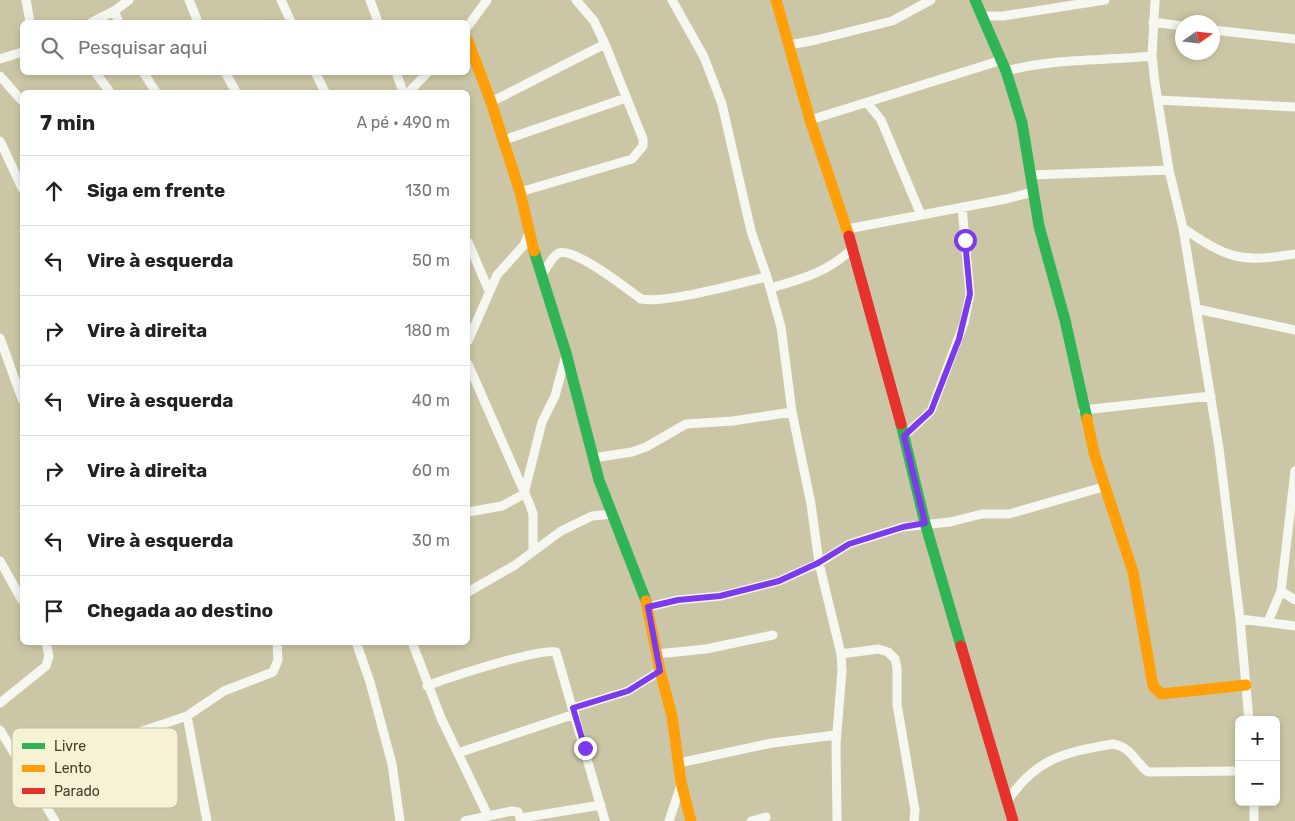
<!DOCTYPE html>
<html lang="pt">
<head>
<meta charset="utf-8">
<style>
	:root { --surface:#fff; --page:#f2f2f2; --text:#222; --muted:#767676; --line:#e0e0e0 }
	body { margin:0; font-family:Rubik,sans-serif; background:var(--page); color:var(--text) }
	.controls { position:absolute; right:15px; bottom:15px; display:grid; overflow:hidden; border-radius:8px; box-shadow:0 2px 8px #0003 }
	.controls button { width:45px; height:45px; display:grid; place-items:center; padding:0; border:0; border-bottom:1px solid var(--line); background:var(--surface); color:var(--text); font:25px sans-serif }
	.compass { position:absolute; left:1175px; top:15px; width:45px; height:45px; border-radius:50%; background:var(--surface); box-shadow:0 2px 8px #0003; rotate:76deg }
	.stop { position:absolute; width:15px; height:15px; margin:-11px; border:4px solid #7c3aed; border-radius:50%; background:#fff }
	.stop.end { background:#7c3aed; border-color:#fff; box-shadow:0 1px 5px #0008 }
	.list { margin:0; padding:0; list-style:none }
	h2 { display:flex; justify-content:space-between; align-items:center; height:65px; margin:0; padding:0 20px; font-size:21px }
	h2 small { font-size:16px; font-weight:400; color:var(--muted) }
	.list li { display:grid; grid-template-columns:32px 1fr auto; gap:15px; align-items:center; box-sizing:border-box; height:70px; padding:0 20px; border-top:1px solid var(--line) }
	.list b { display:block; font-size:19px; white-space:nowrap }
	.list em { font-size:16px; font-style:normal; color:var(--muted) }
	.icon { flex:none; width:28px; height:28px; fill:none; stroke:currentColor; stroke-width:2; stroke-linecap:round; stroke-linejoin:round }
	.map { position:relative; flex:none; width:1295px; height:821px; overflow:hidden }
	.search { position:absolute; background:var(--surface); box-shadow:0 2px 8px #0003; left:20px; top:20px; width:450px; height:55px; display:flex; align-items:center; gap:12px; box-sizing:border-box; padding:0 18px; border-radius:8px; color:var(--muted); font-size:19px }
	.panel { position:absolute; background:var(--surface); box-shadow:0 2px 8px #0003; left:20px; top:90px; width:450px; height:555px; border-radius:8px }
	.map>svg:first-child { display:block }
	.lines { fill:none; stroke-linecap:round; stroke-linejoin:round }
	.street { stroke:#f7f7f2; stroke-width:9 }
	.fast { stroke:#30b455; stroke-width:11 }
	.slow { stroke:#ff9f0a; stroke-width:11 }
	.jam { stroke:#e5322d; stroke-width:11 }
	.route { stroke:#7c3aed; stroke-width:6 }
	.key { fill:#f6f2d5; stroke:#bfbca0; stroke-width:1 }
	.key-label { font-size:14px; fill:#403d25 }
</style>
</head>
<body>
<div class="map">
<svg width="1295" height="821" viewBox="0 0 1295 821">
	<rect width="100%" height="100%" fill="#cbc7a6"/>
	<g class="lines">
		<path class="street" d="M26,0L30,22
			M189,0L198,22
			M281,0L291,22
			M370,0L378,22
			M1155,0L1152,56L1155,83L1169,170L1183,228L1219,448L1240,619L1249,720
			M114,11L119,22
			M982,16H1003L1105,0
			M92,22L114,11L129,0
			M1153,22L1182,26
			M468,26L487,0
			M1212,30L1295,39
			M789,45L816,40L892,21L931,0
			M0,59L22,52
			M1006,71C1054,58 1103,61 1152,56
			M95,72L110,92
			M143,72L156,92
			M225,72L236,92
			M315,72L325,92
			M396,72L403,92
			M0,76L22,101
			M409,92L428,72
			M1158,100L1295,107
			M491,102L605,44
			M868,104L881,120L921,215
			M810,120L1002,60
			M504,140L626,98
			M0,141L22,188
			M1031,175L1169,170
			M520,192L632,159L643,146V139L605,44L594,21L576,0
			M1183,228C1228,259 1241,263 1295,254
			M847,229L1006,199L1033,192
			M468,242L489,291
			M542,275C546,269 553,255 559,253C576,248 627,289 641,299C667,304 738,283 767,277
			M771,288C802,279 828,272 852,249
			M1197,309L1295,330
			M0,338L22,399
			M468,341L497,275L524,245L529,233
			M468,364L530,505L533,514V550
			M1083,410L1211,396
			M792,412L811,504L819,563L841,654L842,671L836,744L837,821
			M904,436L931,411L964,323L970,294L962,207
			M593,458L632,452L646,447L686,424L733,421L792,412L781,327L767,277L751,231L722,104L704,57L672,0
			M468,512L502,506L524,494L542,422L555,396L565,359
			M0,561L22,600
			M1281,591L1295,600
			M468,592L515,565L561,531L592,516L613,514
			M648,607L678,600L721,596L779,581L819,563L849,544L903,527L950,522L982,514H1009L1103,487
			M1240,619L1295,626
			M1268,622L1281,591L1295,471
			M356,642L370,682L392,764L400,821
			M412,642L441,718L488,816
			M657,654L706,649L773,635
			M841,654L878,649L888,652L895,659L897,668V704L915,810L914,821
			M427,686C447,678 539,648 556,652L605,821
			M0,703L46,666L49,656L46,642
			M573,708L628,691L660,671
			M187,716L207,821
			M0,730L55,821
			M458,753L575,714
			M679,763L772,743L836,735
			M31,779L116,740L187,716L224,691L273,672L278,660L277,642
			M1007,802C1034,759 1065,752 1113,744C1131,747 1135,762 1148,772L1239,771
			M1254,802V821
			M521,818L601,805
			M465,821L512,811L518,812L521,821
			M669,821L681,785
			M751,821L766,817"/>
		<path class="fast" d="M975,0L1006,71L1022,123L1039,226L1065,320L1087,419
			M534,251L566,353L599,480L646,601
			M901,424L925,523L961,646"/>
		<path class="slow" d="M776,0L810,120L849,236
			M468,41L491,102L520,192L534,251
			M1087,419L1094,453L1133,572L1153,686L1161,694L1246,685
			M646,601L660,671L672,716L681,782L691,821"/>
		<path class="jam" d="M849,236L901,424
			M961,646L1013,821"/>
	</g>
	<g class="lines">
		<path class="route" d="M585,748L573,708L628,691L660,671L648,607L678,600L720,596L779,581L818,563L849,544L903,527L925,523L904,436L931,411L959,339L970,294L965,240"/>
	</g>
	<rect x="12" y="728" width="166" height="80" rx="8" class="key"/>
	<rect x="22" y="743" width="23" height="6" fill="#30b455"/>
	<rect x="22" y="765" width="23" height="7" fill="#ff9f0a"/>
	<rect x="22" y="788" width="23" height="6" fill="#e5322d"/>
	<g class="key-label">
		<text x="54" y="751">Livre</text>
		<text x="54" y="773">Lento</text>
		<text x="54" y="796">Parado</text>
	</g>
</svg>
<div class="controls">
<button>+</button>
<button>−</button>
</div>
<svg class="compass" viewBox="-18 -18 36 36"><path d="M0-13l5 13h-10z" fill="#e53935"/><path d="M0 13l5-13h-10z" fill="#767676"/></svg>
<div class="stop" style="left:965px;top:240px"></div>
<div class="stop end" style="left:585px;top:748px"></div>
<div class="search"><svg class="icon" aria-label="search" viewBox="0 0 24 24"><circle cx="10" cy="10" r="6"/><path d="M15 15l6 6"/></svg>Pesquisar aqui</div>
<section class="panel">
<h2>7 min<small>A pé · 490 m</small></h2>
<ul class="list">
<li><svg class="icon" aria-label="ahead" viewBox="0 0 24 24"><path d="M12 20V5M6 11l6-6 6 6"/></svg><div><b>Siga em frente</b></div><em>130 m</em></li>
<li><svg class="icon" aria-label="left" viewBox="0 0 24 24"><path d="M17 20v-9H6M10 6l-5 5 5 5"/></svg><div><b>Vire à esquerda</b></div><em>50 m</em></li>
<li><svg class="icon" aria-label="right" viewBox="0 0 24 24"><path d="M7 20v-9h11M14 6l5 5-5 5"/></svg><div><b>Vire à direita</b></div><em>180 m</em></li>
<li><svg class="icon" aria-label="left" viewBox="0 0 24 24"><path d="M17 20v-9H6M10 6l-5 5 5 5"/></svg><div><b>Vire à esquerda</b></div><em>40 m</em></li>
<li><svg class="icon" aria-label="right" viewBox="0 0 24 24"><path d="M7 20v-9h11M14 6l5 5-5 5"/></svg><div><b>Vire à direita</b></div><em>60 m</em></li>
<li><svg class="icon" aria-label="left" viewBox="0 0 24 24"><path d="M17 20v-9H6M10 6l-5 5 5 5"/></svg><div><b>Vire à esquerda</b></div><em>30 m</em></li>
<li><svg class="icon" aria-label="arrive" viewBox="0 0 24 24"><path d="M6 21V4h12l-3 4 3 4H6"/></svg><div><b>Chegada ao destino</b></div></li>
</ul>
</section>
</div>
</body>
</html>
